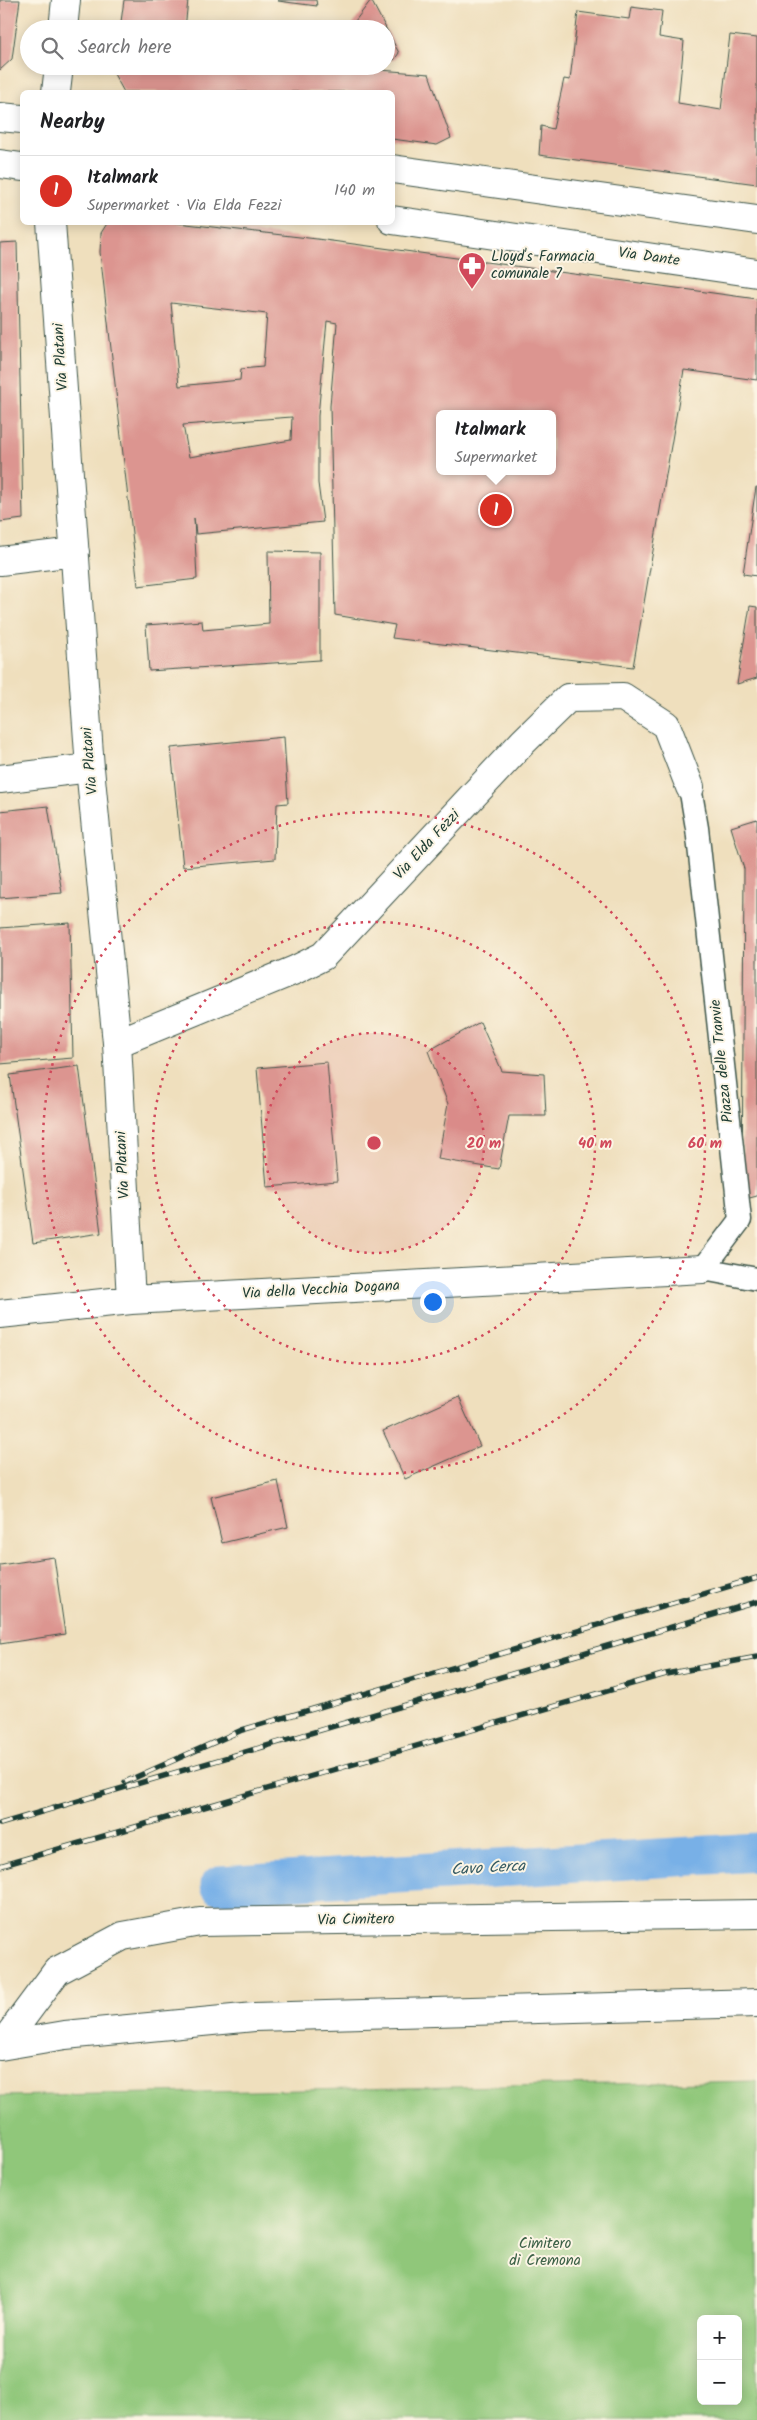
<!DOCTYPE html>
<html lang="en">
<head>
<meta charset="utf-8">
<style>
	:root { --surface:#fff; --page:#f2f2f2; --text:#202124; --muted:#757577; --line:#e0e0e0; --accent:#d93025 }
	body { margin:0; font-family:Kalam,sans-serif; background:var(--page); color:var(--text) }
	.controls { position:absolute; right:15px; bottom:15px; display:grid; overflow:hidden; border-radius:8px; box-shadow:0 2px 12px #0003 }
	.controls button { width:45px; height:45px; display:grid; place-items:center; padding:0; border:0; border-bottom:1px solid var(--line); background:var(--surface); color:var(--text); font:25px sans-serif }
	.you { position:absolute; left:432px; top:1301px; width:18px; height:18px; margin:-12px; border:4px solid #fff; border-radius:50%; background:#1a73e8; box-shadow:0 0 0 8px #1a73e833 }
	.badge { display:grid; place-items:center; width:32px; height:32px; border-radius:50%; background:var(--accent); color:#fff; font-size:16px; font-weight:700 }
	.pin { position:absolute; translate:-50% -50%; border:2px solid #fff; box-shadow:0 1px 5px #0006 }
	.popup { position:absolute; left:436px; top:410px; width:120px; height:65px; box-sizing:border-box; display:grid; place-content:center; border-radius:8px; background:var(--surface); filter:drop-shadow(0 1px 4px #0005); font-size:16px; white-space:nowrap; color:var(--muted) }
	.popup b { font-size:19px; color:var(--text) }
	.popup::after { content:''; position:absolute; left:50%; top:100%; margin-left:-10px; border:10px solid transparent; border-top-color:var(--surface) }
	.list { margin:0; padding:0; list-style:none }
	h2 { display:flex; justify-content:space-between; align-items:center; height:65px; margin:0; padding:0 20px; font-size:21px }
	h2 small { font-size:16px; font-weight:400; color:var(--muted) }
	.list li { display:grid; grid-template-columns:32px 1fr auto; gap:15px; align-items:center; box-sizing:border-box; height:70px; padding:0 20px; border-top:1px solid var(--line) }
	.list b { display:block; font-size:19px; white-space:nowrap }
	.list p { margin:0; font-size:16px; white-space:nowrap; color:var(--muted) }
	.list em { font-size:16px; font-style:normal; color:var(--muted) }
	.icon { flex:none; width:28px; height:28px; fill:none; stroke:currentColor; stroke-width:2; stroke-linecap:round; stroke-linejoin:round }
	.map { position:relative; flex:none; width:757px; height:2420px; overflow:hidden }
	.search { position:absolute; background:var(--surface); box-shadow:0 2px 12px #0003; left:20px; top:20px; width:375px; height:55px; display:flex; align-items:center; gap:12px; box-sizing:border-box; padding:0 18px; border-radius:28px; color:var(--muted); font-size:19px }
	.panel { position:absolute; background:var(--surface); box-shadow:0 2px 12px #0003; left:20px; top:90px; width:375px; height:135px; border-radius:8px }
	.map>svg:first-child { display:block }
	.green { fill:#90c77a; stroke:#588257; fill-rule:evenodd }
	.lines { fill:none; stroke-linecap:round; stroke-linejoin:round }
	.canal { stroke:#78b0e7; stroke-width:39 }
	.building { fill:#dc9590; fill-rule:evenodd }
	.service-casing { stroke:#3e5549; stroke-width:25 }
	.minor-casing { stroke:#3e5549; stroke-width:30 }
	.tertiary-casing { stroke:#3e5549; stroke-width:30 }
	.secondary-casing { stroke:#3e5549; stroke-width:30 }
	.service { stroke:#fff; stroke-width:22 }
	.minor { stroke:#fff; stroke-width:28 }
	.tertiary { stroke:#fff; stroke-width:28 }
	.secondary { stroke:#fff; stroke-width:28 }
	.rail-casing { stroke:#1f3d34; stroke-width:5.5 }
	.rail { stroke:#fcf5e5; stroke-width:4; stroke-dasharray:11; stroke-linecap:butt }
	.ring { fill:none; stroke:#d1495b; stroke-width:2.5; stroke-dasharray:2.5 5 }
	.labels { text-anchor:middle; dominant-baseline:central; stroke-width:4; stroke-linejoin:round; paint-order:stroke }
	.poi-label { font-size:15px; fill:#1f3d34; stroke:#fcf5e5; text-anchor:start }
	.street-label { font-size:15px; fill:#1f3d34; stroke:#fcf5e5 }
	.park-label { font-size:15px; fill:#3b6046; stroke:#fcf5e5 }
	.water-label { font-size:16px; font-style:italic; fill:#355a61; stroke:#fcf5e5 }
	.centre { fill:#d1495b; stroke:#fcf5e5; stroke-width:2.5 }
	.ring-label { font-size:15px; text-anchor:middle; font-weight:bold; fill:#d1495b; stroke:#fcf5e5; stroke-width:4; stroke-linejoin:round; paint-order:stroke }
</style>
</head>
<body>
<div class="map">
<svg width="757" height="2420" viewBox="0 0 757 2420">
	<rect width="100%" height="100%" fill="#fcf5e5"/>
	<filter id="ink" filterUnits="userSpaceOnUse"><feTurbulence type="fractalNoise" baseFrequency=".02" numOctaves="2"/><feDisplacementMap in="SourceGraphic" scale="10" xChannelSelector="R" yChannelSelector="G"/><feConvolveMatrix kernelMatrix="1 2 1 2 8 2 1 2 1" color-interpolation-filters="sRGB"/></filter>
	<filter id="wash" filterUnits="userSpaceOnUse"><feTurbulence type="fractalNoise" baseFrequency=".0096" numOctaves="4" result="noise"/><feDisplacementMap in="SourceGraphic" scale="20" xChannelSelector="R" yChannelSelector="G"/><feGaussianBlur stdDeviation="1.12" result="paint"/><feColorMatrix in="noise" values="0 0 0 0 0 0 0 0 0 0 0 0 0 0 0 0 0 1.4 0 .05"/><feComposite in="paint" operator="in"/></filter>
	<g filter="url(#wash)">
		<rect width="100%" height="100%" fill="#efdfbd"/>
		<path class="green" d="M757,2081V2420H0V2096ZM701,2319H738V2401H701Z"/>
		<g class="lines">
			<path class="canal" d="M220,1885L757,1852"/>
		</g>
		<g id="blocks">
			<path class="building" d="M0,0H20L12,59L0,70Z
				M124,0H188L185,29H120Z
				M279,0H316L317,6L278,1Z
				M371,0L399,53L394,60L386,59V29H349Z
				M631,7L662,11L659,37L684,41L678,103L721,110L730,35L757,38V184L539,155L541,126L553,129L564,79L570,80L578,12L629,19Z
				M115,66H331L429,74L451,138L437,145L392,139V92H124L114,74Z
				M108,222H169L317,239L757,299V380L684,370L633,667L392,638L395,625L335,615L330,406L337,323L327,321L318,416V483L323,522L196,534L194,518L197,579L138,586L100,252L101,233ZM171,303L267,314L263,367L241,369L240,380L179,386ZM440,414H552V471H440ZM292,417L291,440L189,457L183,425Z
				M17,242L23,519L0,522V243Z
				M756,487H757V576L743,574Z
				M268,551L320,552V660L149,671L146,625L202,621L203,630L269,624Z
				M750,606L757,607V678L737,684Z
				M284,737L288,803L277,804L275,859L183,867L171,748Z
				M48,806L62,893L0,898V811Z
				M757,819V1196L742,1200L744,869L731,827Z
				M70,923L73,1058L0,1064V928Z
				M480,1022L502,1071L544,1074L546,1116H509L499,1169L438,1159L448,1104L428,1051Z
				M327,1062L337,1181L267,1187L257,1068Z
				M79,1066L101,1233L33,1243L10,1075Z
				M458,1397L480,1446L405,1479L383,1431Z
				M278,1481L288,1527L222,1543L211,1497Z
				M54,1557L65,1634L0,1644V1565Z"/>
		</g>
	</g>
	<g filter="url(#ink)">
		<use href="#blocks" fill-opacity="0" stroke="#3e5549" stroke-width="1"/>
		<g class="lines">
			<defs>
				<path id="service" d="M690,787L697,828L740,1220L703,1269L757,1279"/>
				<path id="minor" d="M63,29L66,0
					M56,92L59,66
					M0,117L22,119
					M392,169L757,220
					M51,222L90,768L117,1043L131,1300
					M0,561L75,552
					M0,779L90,768
					M117,1043L295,970L323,956L523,742L568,698L623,697L666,725L690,787
					M0,1314L131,1300L703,1269"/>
				<path id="tertiary" d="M2,2045L57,1971L123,1936L200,1922L757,1914
					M0,2046L65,2035L254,2017L757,2003"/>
				<path id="secondary" d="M0,164L22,167
					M392,220L757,273"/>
			</defs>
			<use href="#service" class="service-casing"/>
			<use href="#minor" class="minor-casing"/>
			<use href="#tertiary" class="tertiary-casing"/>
			<use href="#secondary" class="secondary-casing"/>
			<use href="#service" class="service"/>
			<use href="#minor" class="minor"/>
			<use href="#tertiary" class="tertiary"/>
			<use href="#secondary" class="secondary"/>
			<defs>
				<path id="rail" d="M125,1782L242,1730L757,1578
					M0,1824L757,1602
					M0,1866L666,1674L757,1657"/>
			</defs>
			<use href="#rail" class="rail-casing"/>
			<use href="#rail" class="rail"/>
		</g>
	</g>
	<circle cx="374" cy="1143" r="110" fill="#d1495b" fill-opacity=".12"/>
	<g class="ring">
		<circle cx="374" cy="1143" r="110"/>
		<circle cx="374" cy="1143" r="221"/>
		<circle cx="374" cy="1143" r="331"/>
	</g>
	<defs>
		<symbol id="pharmacy-pin" viewBox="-11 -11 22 30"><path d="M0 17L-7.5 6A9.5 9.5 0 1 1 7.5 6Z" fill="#d1495b" stroke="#fcf5e5"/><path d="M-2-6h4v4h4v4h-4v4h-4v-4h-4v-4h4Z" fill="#fff"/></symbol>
	</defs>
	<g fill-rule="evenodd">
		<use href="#pharmacy-pin" x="456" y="250" width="32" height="43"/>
	</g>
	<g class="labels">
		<g class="poi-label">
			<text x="491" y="257">Lloyd's Farmacia<tspan x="491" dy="17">comunale 7</tspan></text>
		</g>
		<g class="street-label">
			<text transform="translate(649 257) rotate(8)">Via Dante</text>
			<text transform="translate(61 357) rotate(-94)">Via Platani</text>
			<text transform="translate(90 761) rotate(-95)">Via Platani</text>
			<text transform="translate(427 845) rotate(-47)">Via Elda Fezzi</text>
			<text transform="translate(722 1061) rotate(-96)">Piazza delle Tranvie</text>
			<text transform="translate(123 1165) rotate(-93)">Via Platani</text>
			<text transform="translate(321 1290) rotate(-3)">Via della Vecchia Dogana</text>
			<text transform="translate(356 1920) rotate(-1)">Via Cimitero</text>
		</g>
		<g class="park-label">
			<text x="545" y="2244">Cimitero<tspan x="545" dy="17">di Cremona</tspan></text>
		</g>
		<g class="water-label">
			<text transform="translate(488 1868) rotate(-3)">Cavo Cerca</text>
		</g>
	</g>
	<circle cx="374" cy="1143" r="8" class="centre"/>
	<g class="ring-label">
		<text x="484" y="1148">20 m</text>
		<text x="595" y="1148">40 m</text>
		<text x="705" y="1148">60 m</text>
	</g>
</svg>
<div class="controls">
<button>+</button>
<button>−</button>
</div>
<div class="you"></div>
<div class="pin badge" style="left:496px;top:510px">1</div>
<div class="popup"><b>Italmark</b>Supermarket</div>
<div class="search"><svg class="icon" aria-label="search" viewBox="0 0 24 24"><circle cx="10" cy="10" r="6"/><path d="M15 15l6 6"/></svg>Search here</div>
<section class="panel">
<h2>Nearby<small></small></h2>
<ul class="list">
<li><span class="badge">1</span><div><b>Italmark</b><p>Supermarket · Via Elda Fezzi</p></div><em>140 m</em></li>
</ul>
</section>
</div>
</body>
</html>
